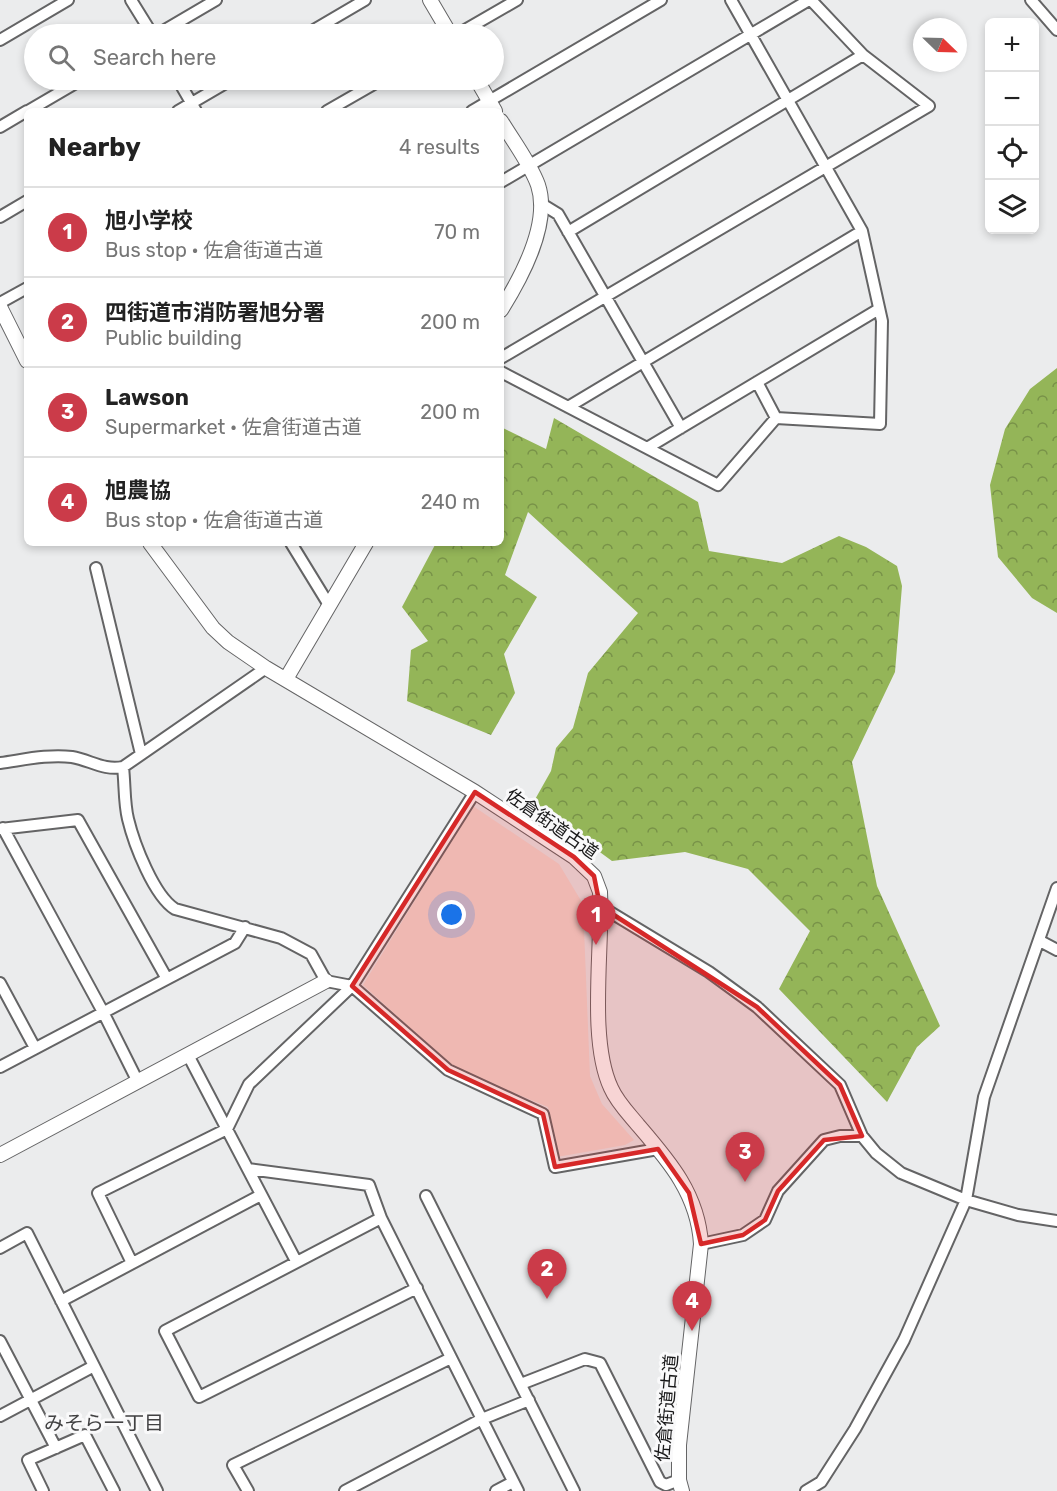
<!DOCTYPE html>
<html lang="en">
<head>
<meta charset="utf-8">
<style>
	:root { --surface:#fff; --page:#f6f6f6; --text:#222; --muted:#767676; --line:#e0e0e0; --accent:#cb3b49 }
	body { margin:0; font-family:Rubik,"Noto Sans JP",sans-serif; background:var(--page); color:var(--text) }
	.controls { position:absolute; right:18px; top:18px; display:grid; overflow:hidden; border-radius:9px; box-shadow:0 3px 9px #0003 }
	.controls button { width:54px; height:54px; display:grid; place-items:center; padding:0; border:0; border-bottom:2px solid var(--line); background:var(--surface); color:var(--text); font:30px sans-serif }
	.compass { position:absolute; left:913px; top:18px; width:54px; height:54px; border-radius:50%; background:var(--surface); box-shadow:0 3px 9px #0003; rotate:113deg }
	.you { position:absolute; left:452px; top:915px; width:21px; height:21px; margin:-15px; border:4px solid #fff; border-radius:50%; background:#1a73e8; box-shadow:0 0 0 9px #1a73e833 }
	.badge { display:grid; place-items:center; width:39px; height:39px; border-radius:50%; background:var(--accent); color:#fff; font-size:20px; font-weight:700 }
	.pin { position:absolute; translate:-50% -50px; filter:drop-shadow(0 2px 3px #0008) }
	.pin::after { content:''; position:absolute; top:32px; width:21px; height:18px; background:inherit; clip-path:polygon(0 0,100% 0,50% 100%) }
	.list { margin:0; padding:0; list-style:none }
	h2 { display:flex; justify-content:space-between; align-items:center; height:78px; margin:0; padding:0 24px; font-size:26px }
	h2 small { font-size:20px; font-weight:400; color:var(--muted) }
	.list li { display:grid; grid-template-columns:39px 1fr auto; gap:18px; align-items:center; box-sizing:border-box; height:90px; padding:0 24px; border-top:2px solid var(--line) }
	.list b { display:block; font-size:22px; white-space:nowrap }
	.list p { margin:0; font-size:20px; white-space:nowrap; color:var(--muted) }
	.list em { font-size:20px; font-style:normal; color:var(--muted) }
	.icon { flex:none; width:33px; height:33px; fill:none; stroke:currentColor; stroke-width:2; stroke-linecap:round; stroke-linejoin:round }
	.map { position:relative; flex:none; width:1057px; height:1491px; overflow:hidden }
	.search { position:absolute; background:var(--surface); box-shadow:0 3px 9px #0003; left:24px; top:24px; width:480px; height:66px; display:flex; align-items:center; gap:15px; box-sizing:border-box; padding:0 21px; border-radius:33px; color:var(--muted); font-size:22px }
	.panel { position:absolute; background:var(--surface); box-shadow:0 3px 9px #0003; left:24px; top:108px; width:480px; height:438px; border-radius:9px }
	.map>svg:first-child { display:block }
	.education { fill:#f5dcd5 }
	.forest { fill:url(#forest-crowns) }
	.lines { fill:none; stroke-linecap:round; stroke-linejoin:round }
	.minor-casing { stroke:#646465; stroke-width:14 }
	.tertiary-casing { stroke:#646465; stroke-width:16 }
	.minor { stroke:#fff; stroke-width:10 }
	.tertiary { stroke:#fff; stroke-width:14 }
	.marked { fill:#d62828; fill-opacity:0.2; stroke:#d62828; stroke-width:4.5; stroke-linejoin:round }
	.labels { text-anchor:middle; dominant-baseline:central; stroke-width:6; stroke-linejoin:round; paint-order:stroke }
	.street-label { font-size:18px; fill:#181819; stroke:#f9f9fa }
	.neighbourhood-label { font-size:20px; fill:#414142; stroke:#f9f9fa }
</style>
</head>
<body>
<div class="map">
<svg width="1057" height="1491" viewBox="0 0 1057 1491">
	<defs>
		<pattern id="forest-crowns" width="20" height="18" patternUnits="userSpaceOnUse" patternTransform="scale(1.5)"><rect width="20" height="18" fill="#94b558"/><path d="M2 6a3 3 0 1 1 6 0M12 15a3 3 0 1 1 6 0" fill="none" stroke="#789248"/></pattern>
	</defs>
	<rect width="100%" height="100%" fill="#ebeced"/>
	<path class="education" d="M473,806L559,864L583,904L590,1076L602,1104L634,1140L625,1145L557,1157L548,1107L454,1068L363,985Z"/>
	<path class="forest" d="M1057,368V613L1032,598L998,557L990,485L1005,429L1030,389Z
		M554,418L698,502L709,551L782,563L839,536L866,547L897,566L902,586L895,672L852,762L877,886L940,1026L917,1047L887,1102L779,989L810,931L748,869L685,852L612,861L533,803L551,771L556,748L573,728L588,673L638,613L528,512L505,575L537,597L504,654L515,693L491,735L407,701L411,650L428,641L402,607L436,543H501V427L546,449Z"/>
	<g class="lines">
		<defs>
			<path id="minor" d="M131,0L152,34
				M1031,0L1057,30
				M158,34L216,0
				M307,34L365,0
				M458,34L517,0
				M0,40L68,0
				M178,80L196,111
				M28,111L81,80
				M178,111L231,80
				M327,111L381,80
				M472,111L661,0
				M0,127L27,111
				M501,182L809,0
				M540,203L558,214L681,428
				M0,217L27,201
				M568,232L863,55
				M0,303L27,288
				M501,358L929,106L863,55L811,0
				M501,372L718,485L776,418L880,424L882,321L862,231L731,0
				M757,382L776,418
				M568,407L862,231
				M647,448L879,309
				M291,543L329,605
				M96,568L141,754
				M0,763C23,760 48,754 72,757C90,760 104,771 123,767L266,668
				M123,767C125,784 124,803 128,819C134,844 154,896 175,909L281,938L311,954L326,981L352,986L448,1070L543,1114L555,1167L658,1149
				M3,828L103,1012L138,1082
				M0,829L78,820L167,979
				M600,906L709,972L757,1007L840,1085L862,1136L876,1153L901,1173L966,1200L1018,1215L1057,1221
				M1040,941L1057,950
				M0,983L35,1048
				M188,1055L296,1261
				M0,1067L235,943L245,927
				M248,1169L369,1185L381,1218L518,1491
				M426,1196L574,1491
				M381,1218L165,1331L199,1397L417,1288
				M701,1244L743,1235L765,1220L778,1191L824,1140L840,1136H862
				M0,1248L27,1233L157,1491
				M132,1263L98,1193L227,1129L249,1084L352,986L475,792
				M61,1301L261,1195
				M0,1341L56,1448
				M521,1384L585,1359L600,1363L660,1482L666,1485L679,1480
				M0,1416L94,1366
				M43,1491L28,1460L85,1435L114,1491
				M248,1491L233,1465L451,1358
				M345,1491L482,1419L529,1400
				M496,1491L513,1482
				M806,1491L821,1482L855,1429L904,1340L966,1200L984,1097L1057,888"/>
			<path id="tertiary" d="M430,0L450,34
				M477,80L495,111
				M501,121C513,141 530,163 538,185C551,224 521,278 501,310
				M0,307L27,361
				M150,543L213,628L228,642L266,668L475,792L574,857L594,876L600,892C603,947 588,1039 611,1088C617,1102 629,1114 638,1125C669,1161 698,1194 701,1244L679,1445V1480L682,1491
				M286,679L366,543
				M0,1155L326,981"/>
		</defs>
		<use href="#minor" class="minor-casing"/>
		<use href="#tertiary" class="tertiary-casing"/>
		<use href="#minor" class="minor"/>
		<use href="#tertiary" class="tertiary"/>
	</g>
	<path class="marked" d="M475,792L574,857L594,876L600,906L757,1007L840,1085L862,1136L824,1140L778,1191L765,1220L743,1235L701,1244L689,1193L658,1149L555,1167L543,1114L448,1070L352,986Z"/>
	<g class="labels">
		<g class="street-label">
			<text transform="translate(552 824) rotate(35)">佐倉街道古道</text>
			<text transform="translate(667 1408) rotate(-85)">佐倉街道古道</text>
		</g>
		<g class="neighbourhood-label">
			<text x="104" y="1423">みそら一丁目</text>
		</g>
	</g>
</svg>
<div class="controls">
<button>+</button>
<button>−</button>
<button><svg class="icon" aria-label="locate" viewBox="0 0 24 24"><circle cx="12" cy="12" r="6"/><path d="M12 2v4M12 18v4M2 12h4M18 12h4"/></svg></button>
<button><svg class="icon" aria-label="layers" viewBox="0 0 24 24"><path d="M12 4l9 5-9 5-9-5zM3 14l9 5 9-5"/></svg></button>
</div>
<svg class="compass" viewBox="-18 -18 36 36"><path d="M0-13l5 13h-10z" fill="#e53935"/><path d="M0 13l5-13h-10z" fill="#767676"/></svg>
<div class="you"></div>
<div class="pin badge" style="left:596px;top:945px">1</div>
<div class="pin badge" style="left:547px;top:1299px">2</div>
<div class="pin badge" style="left:745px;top:1182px">3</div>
<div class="pin badge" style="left:692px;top:1331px">4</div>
<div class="search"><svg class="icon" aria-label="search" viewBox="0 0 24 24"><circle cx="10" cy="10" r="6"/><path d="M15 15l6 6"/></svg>Search here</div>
<section class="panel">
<h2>Nearby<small>4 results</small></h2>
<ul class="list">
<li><span class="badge">1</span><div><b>旭小学校</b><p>Bus stop · 佐倉街道古道</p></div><em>70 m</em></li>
<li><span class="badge">2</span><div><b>四街道市消防署旭分署</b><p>Public building</p></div><em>200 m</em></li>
<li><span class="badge">3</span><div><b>Lawson</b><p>Supermarket · 佐倉街道古道</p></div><em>200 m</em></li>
<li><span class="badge">4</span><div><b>旭農協</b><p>Bus stop · 佐倉街道古道</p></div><em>240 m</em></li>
</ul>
</section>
</div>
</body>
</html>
